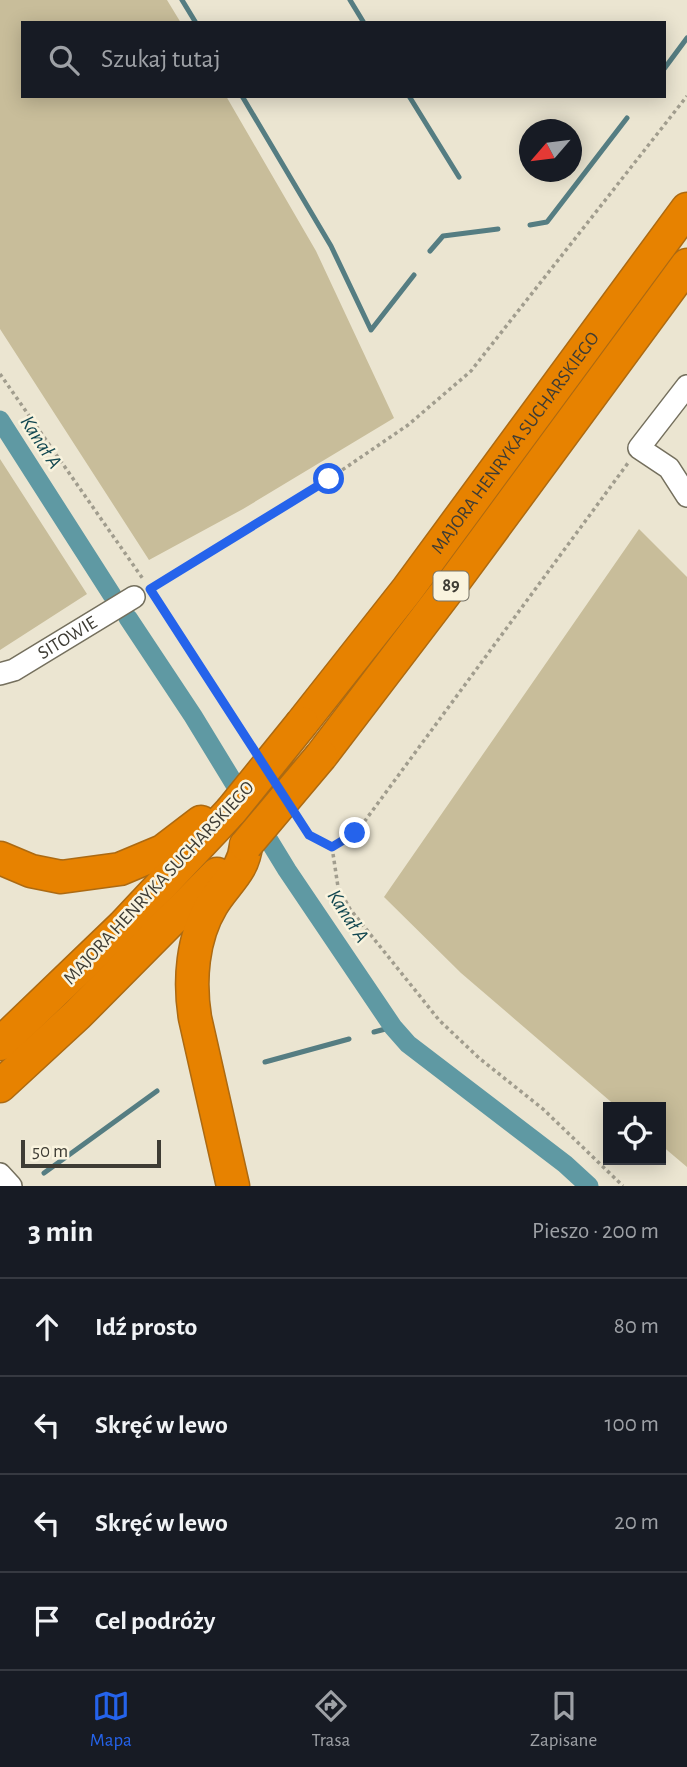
<!DOCTYPE html>
<html lang="pl">
<head>
<meta charset="utf-8">
<style>
	:root { --surface:#171b24; --page:#20242c; --text:#f1f3f6; --muted:#9ea1a6; --line:#363941; --accent:#2563eb }
	body { margin:0; font-family:"Alegreya Sans",sans-serif; background:var(--page); color:var(--text) }
	.controls { position:absolute; right:21px; bottom:21px; display:grid; overflow:hidden; border-radius:0px; box-shadow:0 4px 18px #0003 }
	.controls button { width:63px; height:63px; display:grid; place-items:center; padding:0; border:0; border-bottom:2px solid var(--line); background:var(--surface); color:var(--text); font:35px sans-serif }
	.compass { position:absolute; left:519px; top:119px; width:63px; height:63px; border-radius:50%; background:var(--surface); box-shadow:0 4px 18px #0003; rotate:242deg }
	.scale { position:absolute; left:21px; bottom:18px; width:140px; box-sizing:border-box; padding-left:7px; border:4px solid #3e3c34; border-top:0; font-size:19px; line-height:24px; white-space:nowrap; color:#3e3c34; -webkit-text-stroke:5px #f9f3de; paint-order:stroke }
	.stop { position:absolute; width:21px; height:21px; margin:-16px; border:5px solid #2563eb; border-radius:50%; background:#fff }
	.stop.end { background:#2563eb; border-color:#fff; box-shadow:0 2px 7px #0008 }
	.list { margin:0; padding:0; list-style:none }
	h2 { display:flex; justify-content:space-between; align-items:center; height:91px; margin:0; padding:0 28px; font-size:30px }
	h2 small { font-size:23px; font-weight:400; color:var(--muted) }
	.list li { display:grid; grid-template-columns:46px 1fr auto; gap:21px; align-items:center; box-sizing:border-box; height:98px; padding:0 28px; border-top:2px solid var(--line) }
	.list b { display:block; font-size:26px; white-space:nowrap }
	.list em { font-size:23px; font-style:normal; color:var(--muted) }
	.icon { flex:none; width:38px; height:38px; fill:none; stroke:currentColor; stroke-width:2; stroke-linecap:round; stroke-linejoin:round }
	.map { position:relative; flex:none; width:687px; height:1186px; overflow:hidden }
	.search { position:absolute; background:var(--surface); box-shadow:0 4px 18px #0003; left:21px; right:21px; top:21px; height:77px; display:flex; align-items:center; gap:18px; box-sizing:border-box; padding:0 24px; border-radius:0px; color:var(--muted); font-size:26px }
	.sheet { height:483px; background:var(--surface) }
	nav { display:flex; justify-content:space-around; align-items:center; box-sizing:border-box; height:98px; border-top:2px solid var(--line); background:var(--surface); font-size:19px; color:var(--muted) }
	nav a { display:grid; justify-items:center; gap:4px }
	nav .on { color:var(--accent) }
	.map>svg:first-child { display:block }
	.green { fill:#c8bd9a }
	.lines { fill:none; stroke-linecap:round; stroke-linejoin:round }
	.stream { stroke:#557d82; stroke-width:5 }
	.canal { stroke:#5f99a3; stroke-width:19 }
	.minor-casing { stroke:#746f5d; stroke-width:24 }
	.highway-casing { stroke:#ac6a12; stroke-width:35 }
	.path { stroke:#a19d8e; stroke-width:3.5; stroke-dasharray:3.5 3.5; stroke-linecap:butt }
	.minor { stroke:#fff; stroke-width:21 }
	.highway { stroke:#e78200; stroke-width:32 }
	.highway-bridge-casing { stroke:#ac6a12; stroke-width:35; stroke-linecap:butt }
	.highway-bridge { stroke:#e78200; stroke-width:32 }
	.route { stroke:#2563eb; stroke-width:9 }
	.labels { text-anchor:middle; dominant-baseline:central; stroke-width:5; stroke-linejoin:round; paint-order:stroke }
	.shield { fill:#f9f3de; stroke:#767367; stroke-width:2 }
	.shield-label { font-size:18px; font-weight:bold; fill:#3e3c34 }
	.street-label { font-size:19px; fill:#3e3c34; stroke:#f9f3de }
	.water-label { font-size:21px; font-style:italic; fill:#124750; stroke:#f9f3de }
</style>
</head>
<body>
<div class="map">
<svg width="687" height="1186" viewBox="0 0 687 1186">
	<rect width="100%" height="100%" fill="#ebe5d1"/>
	<path class="green" d="M0,0H167L181,23H23V96H226L316,251L394,418L243,509L149,560L0,329Z
		M0,459L87,594L0,650Z
		M639,529L687,577V1167L661,1145V1107H617L461,973L384,897Z"/>
	<g class="lines">
		<path class="stream" d="M182,0L196,23
			M350,0L364,23
			M664,69L687,38
			M242,96L331,246L371,330L414,275
			M409,96L459,177
			M530,225L547,222L627,118
			M430,251L443,236L498,229
			M374,1032L393,1027
			M265,1062L349,1039
			M44,1173L157,1091"/>
		<path class="canal" d="M0,420L112,595
			M128,618L193,716L287,870L393,1027L408,1044L565,1164L589,1186"/>
		<defs>
			<g id="minor">
				<path d="M687,386L639,448L669,468L687,496"/>
				<path id="s1" d="M0,674L14,670L134,597"/>
				<path d="M0,1174L11,1186"/>
			</g>
			<g id="highway">
				<path id="s2" d="M302,723L407,590L687,209"/>
				<path d="M321,756L456,579L687,265"/>
				<path d="M0,858L31,871L61,877L120,869L163,851L201,822"/>
				<path d="M0,1044L123,926L231,811"/>
				<path d="M0,1086L77,1015L217,874"/>
				<path d="M233,1186L195,1018C189,981 192,938 212,905C225,883 244,871 246,845"/>
			</g>
		</defs>
		<use href="#minor" class="minor-casing"/>
		<use href="#highway" class="highway-casing"/>
		<path class="path" d="M0,374L143,579
			M152,588L329,479L408,425L471,371L687,96
			M153,594L252,746
			M300,820L309,835L332,847
			M332,847L356,833L628,463
			M332,847L338,887L350,909L439,1020L479,1058L543,1109L623,1186"/>
		<use href="#minor" class="minor"/>
		<use href="#highway" class="highway"/>
		<defs>
			<path id="highway-bridge" d="M231,811L302,723
				M246,845L321,756"/>
		</defs>
		<use href="#highway-bridge" class="highway-bridge-casing"/>
		<use href="#highway-bridge" class="highway-bridge"/>
	</g>
	<g class="lines">
		<path class="route" d="M329,479L150,589L309,835L332,847L355,833"/>
	</g>
	<g class="labels">
		<rect class="shield" x="433.5" y="571.5" width="35" height="29" rx="5"/>
		<g class="shield-label">
			<text x="451" y="586">89</text>
		</g>
		<g class="street-label">
			<text stroke="none"><textPath href="#s2" startOffset="352">MAJORA HENRYKA SUCHARSKIEGO</textPath></text>
			<text stroke="none"><textPath href="#s1" startOffset="77">SITOWIE</textPath></text>
			<text transform="translate(159 883) rotate(-47)">MAJORA HENRYKA SUCHARSKIEGO</text>
		</g>
		<g class="water-label">
			<text transform="translate(41 442) rotate(57)">Kanał A</text>
			<text transform="translate(348 916) rotate(57)">Kanał A</text>
		</g>
	</g>
</svg>
<div class="controls">
<button><svg class="icon" aria-label="locate" viewBox="0 0 24 24"><circle cx="12" cy="12" r="6"/><path d="M12 2v4M12 18v4M2 12h4M18 12h4"/></svg></button>
</div>
<svg class="compass" viewBox="-18 -18 36 36"><path d="M0-13l5 13h-10z" fill="#e53935"/><path d="M0 13l5-13h-10z" fill="#9ea1a6"/></svg>
<div class="scale">50 m</div>
<div class="stop" style="left:329px;top:479px"></div>
<div class="stop end" style="left:355px;top:833px"></div>
<div class="search"><svg class="icon" aria-label="search" viewBox="0 0 24 24"><circle cx="10" cy="10" r="6"/><path d="M15 15l6 6"/></svg>Szukaj tutaj</div>
</div>
<section class="sheet">
<h2>3 min<small>Pieszo · 200 m</small></h2>
<ul class="list">
<li><svg class="icon" aria-label="ahead" viewBox="0 0 24 24"><path d="M12 20V5M6 11l6-6 6 6"/></svg><div><b>Idź prosto</b></div><em>80 m</em></li>
<li><svg class="icon" aria-label="left" viewBox="0 0 24 24"><path d="M17 20v-9H6M10 6l-5 5 5 5"/></svg><div><b>Skręć w lewo</b></div><em>100 m</em></li>
<li><svg class="icon" aria-label="left" viewBox="0 0 24 24"><path d="M17 20v-9H6M10 6l-5 5 5 5"/></svg><div><b>Skręć w lewo</b></div><em>20 m</em></li>
<li><svg class="icon" aria-label="arrive" viewBox="0 0 24 24"><path d="M6 21V4h12l-3 4 3 4H6"/></svg><div><b>Cel podróży</b></div></li>
</ul>
</section>
<nav>
<a class="on"><svg class="icon" aria-label="map" viewBox="0 0 24 24"><path d="M3 6l6-2 6 2 6-2v14l-6 2-6-2-6 2zM9 4v14M15 6v14"/></svg>Mapa</a>
<a><svg class="icon" aria-label="directions" viewBox="0 0 24 24"><path d="M12 3l9 9-9 9-9-9zM9 14v-3h6M13 9l2 2-2 2"/></svg>Trasa</a>
<a><svg class="icon" aria-label="saved" viewBox="0 0 24 24"><path d="M7 4h10v16l-5-4-5 4z"/></svg>Zapisane</a>
</nav>
</body>
</html>
